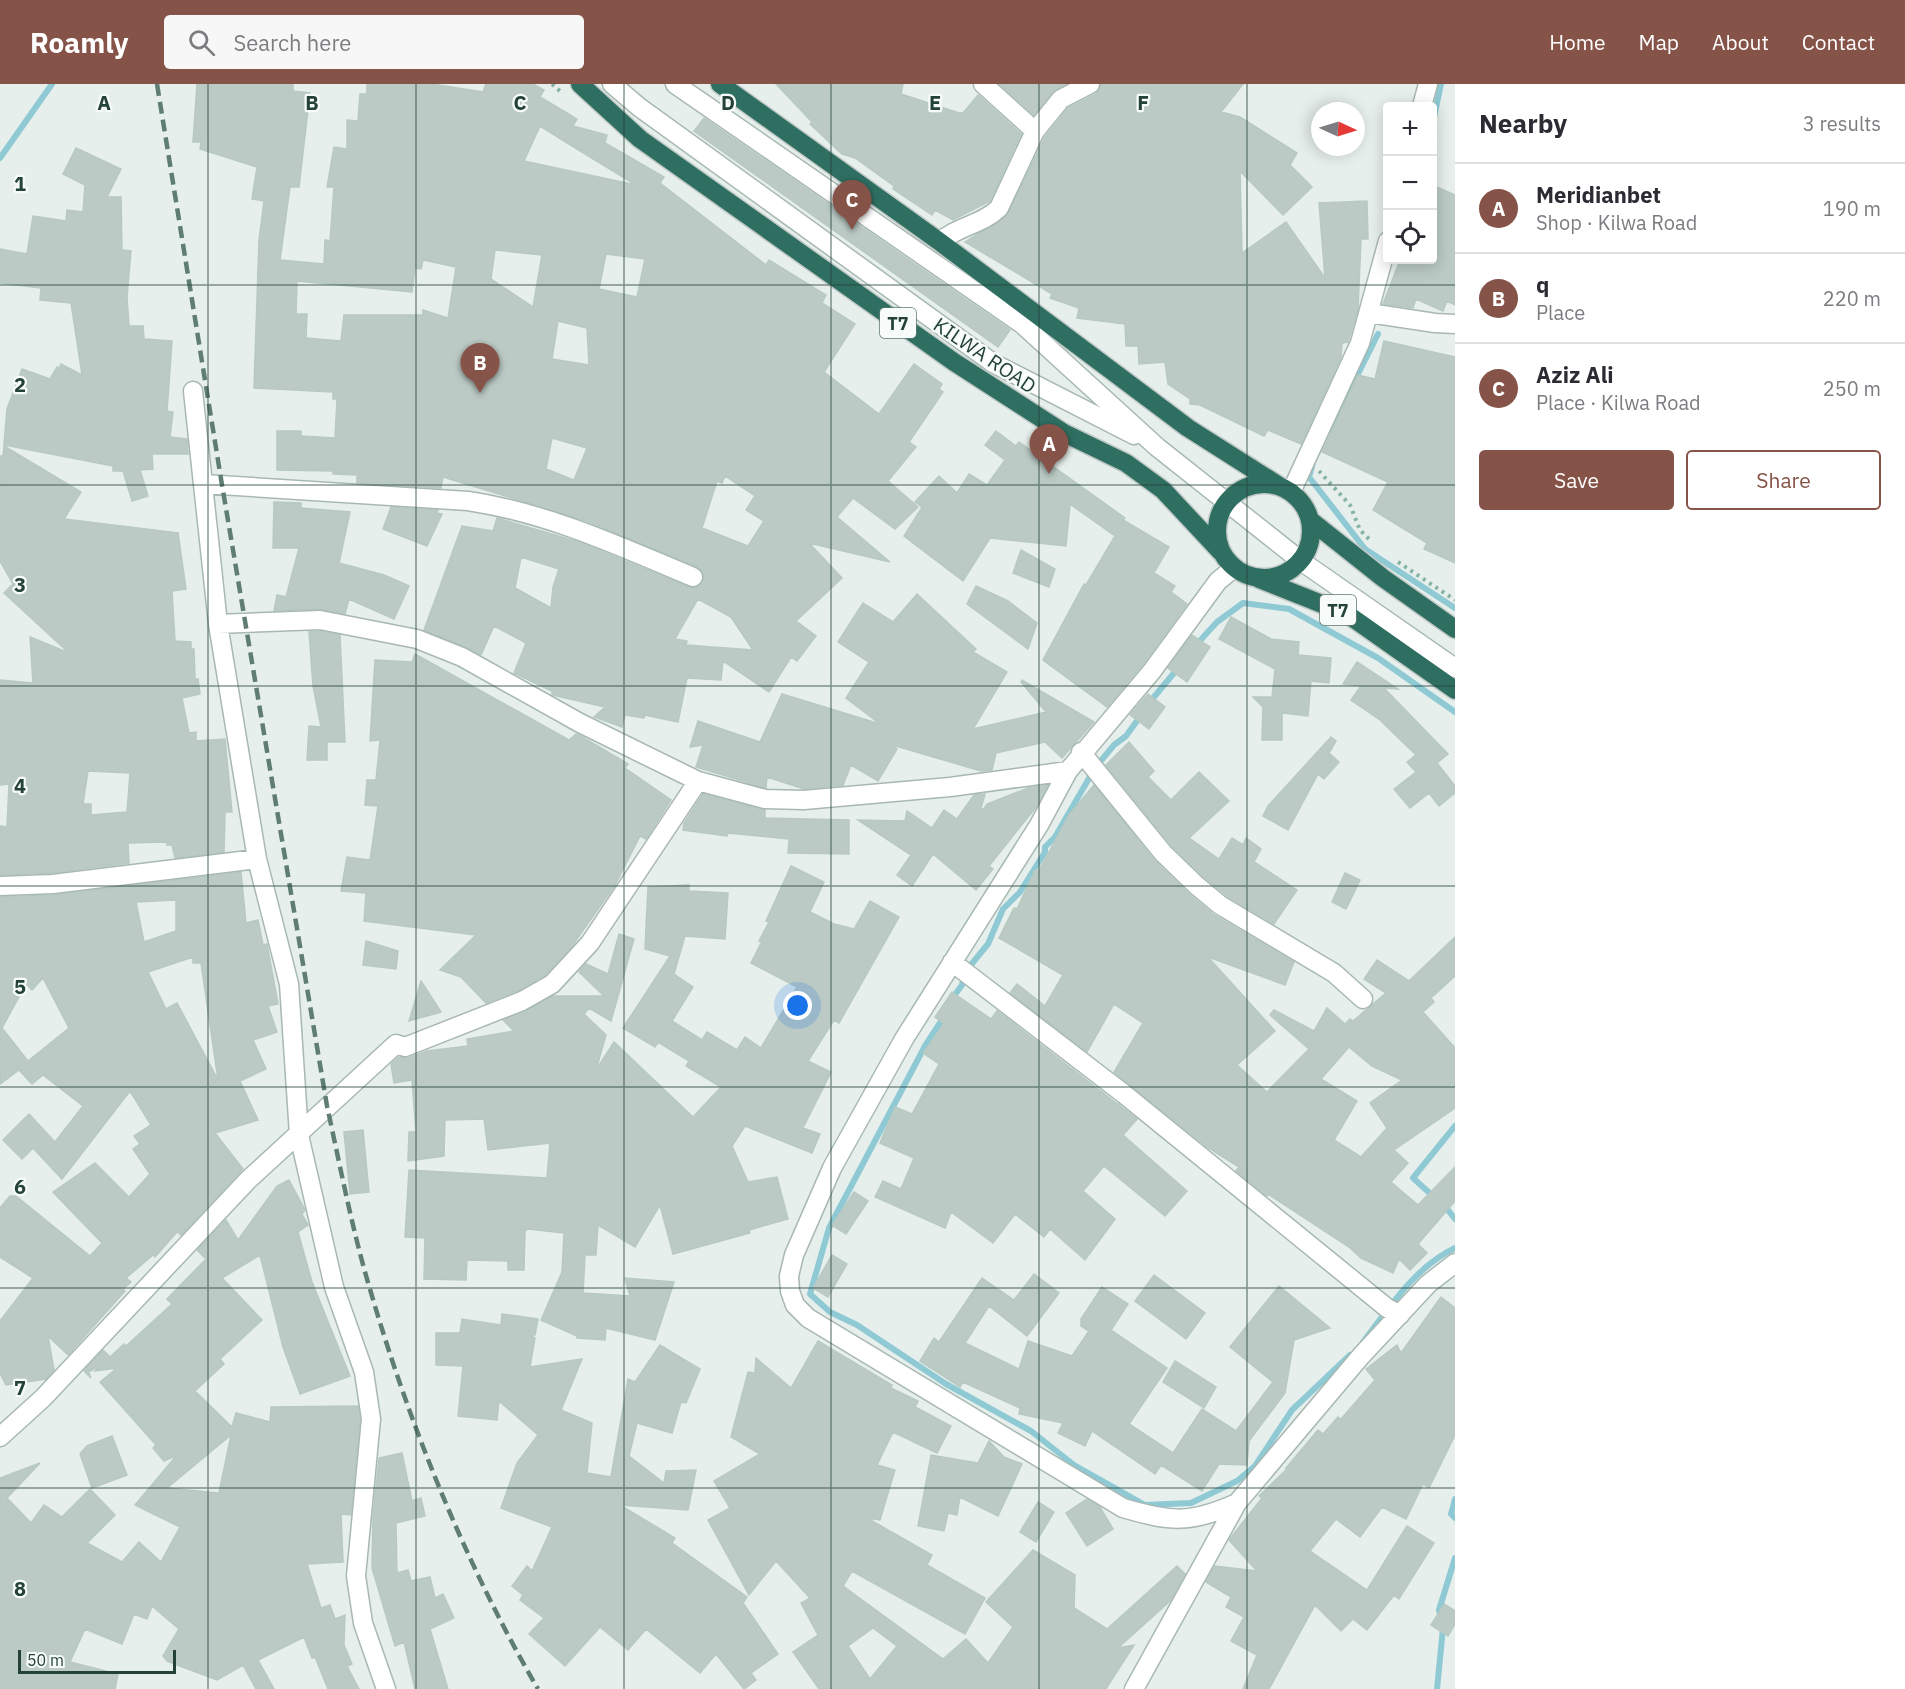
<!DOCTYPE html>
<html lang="en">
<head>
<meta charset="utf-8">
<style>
	:root { --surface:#fff; --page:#f7f7f7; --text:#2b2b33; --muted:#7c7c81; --line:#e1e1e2; --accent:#855347 }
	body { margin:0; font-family:"IBM Plex Sans",sans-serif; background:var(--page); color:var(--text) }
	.controls { position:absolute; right:18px; top:18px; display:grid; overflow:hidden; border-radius:6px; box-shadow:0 3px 15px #0003 }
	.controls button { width:54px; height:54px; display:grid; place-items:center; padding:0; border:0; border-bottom:2px solid var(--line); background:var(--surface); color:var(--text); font:30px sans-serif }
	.compass { position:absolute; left:1311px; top:18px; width:54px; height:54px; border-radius:50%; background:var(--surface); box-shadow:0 3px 15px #0003; rotate:94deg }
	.scale { position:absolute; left:18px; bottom:15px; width:158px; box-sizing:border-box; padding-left:6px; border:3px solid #24423a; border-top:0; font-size:16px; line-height:21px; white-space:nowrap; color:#24423a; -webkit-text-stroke:4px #f7fbf9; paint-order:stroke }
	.you { position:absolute; left:798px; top:922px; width:21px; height:21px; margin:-15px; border:4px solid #fff; border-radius:50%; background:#1a73e8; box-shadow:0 0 0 9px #1a73e833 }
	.badge { display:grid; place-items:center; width:39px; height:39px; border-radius:50%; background:var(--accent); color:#fff; font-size:20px; font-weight:700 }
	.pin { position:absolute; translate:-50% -50px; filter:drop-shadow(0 2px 3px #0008) }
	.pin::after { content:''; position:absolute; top:32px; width:21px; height:18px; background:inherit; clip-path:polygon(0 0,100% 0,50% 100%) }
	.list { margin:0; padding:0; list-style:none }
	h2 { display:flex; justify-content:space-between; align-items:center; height:78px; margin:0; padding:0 24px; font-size:26px }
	h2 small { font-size:20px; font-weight:400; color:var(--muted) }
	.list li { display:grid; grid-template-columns:39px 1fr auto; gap:18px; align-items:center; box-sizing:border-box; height:90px; padding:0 24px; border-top:2px solid var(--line) }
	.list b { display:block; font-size:22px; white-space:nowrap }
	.list p { margin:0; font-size:20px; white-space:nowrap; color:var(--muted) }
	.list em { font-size:20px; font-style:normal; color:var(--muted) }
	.actions { display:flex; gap:12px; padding:18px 24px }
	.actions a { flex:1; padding:14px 0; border:2px solid var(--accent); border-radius:6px; text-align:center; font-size:21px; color:var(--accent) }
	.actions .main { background:var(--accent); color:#fff }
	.icon { flex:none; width:33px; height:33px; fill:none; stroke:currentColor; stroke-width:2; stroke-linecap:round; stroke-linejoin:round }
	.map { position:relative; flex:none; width:1455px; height:1605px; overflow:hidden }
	header { display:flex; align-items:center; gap:36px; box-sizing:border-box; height:84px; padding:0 30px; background:var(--accent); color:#fff }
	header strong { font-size:28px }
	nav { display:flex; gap:33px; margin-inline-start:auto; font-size:21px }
	.search { width:420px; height:54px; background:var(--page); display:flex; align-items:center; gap:15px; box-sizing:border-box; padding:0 21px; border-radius:6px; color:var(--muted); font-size:22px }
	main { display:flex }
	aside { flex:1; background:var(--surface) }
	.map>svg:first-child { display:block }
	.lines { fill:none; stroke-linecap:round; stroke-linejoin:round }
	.stream { stroke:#8ec9d4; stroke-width:6 }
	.building { fill:#bbcac4; stroke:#b8c9c2; stroke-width:1.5; fill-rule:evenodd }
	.minor-casing { stroke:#a8b8b2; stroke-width:21 }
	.highway-casing { stroke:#c2cac8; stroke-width:21 }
	.path { stroke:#86b3a5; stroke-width:4; stroke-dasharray:3 4.5; stroke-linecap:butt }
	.minor { stroke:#fff; stroke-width:18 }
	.highway { stroke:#2f6f62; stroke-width:18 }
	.rail { stroke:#5f7d75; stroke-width:4.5; stroke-dasharray:12 6; stroke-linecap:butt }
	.grid { fill:none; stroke:#24423a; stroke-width:1.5; stroke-opacity:0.55 }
	.labels { text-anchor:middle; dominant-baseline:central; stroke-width:4.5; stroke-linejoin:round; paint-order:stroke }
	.shield { fill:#f7fbf9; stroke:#637a73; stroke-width:1.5 }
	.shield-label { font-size:18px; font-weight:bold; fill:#24423a }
	.street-label { font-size:20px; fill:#24423a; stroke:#f7fbf9 }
	.grid-label { font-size:20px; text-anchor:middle; font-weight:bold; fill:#24423a; stroke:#f7fbf9; stroke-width:4.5; stroke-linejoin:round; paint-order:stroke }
</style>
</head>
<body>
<header>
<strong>Roamly</strong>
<div class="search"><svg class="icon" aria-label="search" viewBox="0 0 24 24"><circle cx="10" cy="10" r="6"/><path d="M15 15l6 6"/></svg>Search here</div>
<nav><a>Home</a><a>Map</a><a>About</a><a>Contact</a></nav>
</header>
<main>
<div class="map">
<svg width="1455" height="1605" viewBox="0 0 1455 1605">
	<rect width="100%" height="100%" fill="#e6efeb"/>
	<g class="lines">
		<path class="stream" d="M1432,43L1441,0
			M1432,62L1434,59
			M0,74L52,0
			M1330,346L1378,250
			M1313,379L1309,393L1365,465L1455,524
			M1196,561L1217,538L1243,519L1289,525L1378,574L1455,628
			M1149,619L1179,583
			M951,916L962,901L965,888L988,860L1003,825L1020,808L1045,768V763L1055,753L1095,684L1114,661L1126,652L1142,630
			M945,931L925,962L829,1144L810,1210L830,1228L857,1241L946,1300L1031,1347L1074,1381L1145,1421L1191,1419L1237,1397L1255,1382L1292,1326L1350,1271
			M1434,1113L1413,1094L1455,1042
			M1444,1121L1455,1135
			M1363,1258C1390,1223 1415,1183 1455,1164
			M1455,1415L1451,1430L1455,1434
			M1441,1534L1439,1526L1455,1474
			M1437,1605L1443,1544"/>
	</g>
	<path class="building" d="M197,0H293V7L310,9L299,103H290L280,176L324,180L325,156L330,157L334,103H327L334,63L347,65V36L358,37L360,10H367V0H432L483,8L486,0H533L544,6L540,13L577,35L573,42L607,51L605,59L664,93L660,99L766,181L769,176L826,211L822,219L855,240L824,288L879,330L914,280L942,300L939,305L943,308L909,358L916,363L888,397L918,423L895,445L853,414L837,433L890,478L809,459L842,494L796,537L816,552L797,577L791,573L769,608L723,577L721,596L687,594L678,638L645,631L644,634L625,631L622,643L594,633L605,623L552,611V607L514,589L526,559L494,542L481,571L424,546L462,442L493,447L497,434L579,458L689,503L700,502L704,491L697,483L587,437L443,393L441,404L357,399V391L333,390V387L277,386V347H301V352L335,354L337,315H333V308L254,304L259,156L264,117L252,115L257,83L200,65L201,58H193ZM540,42L564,57L636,101L524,77ZM495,166L542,171L533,223L491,195ZM606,170L645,175L637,213L599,205ZM423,176L456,183L448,234L423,226V231H344L341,257L306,254L307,230H296L297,197L412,208L415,184L421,185ZM558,237L587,244L589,281L552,275ZM552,354L587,364L574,396L546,385ZM725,392L755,412L746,426L764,437L748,462L702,444L717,397L722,399ZM521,473L559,485L553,503L551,524L515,504ZM698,515L731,533L753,566L686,561L687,557L675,555Z
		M776,0H903L901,10L959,29H963L978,11L1021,50L990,117L953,136L935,126L932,131L893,105L894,102L855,74L842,70L810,40L812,38Z
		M1000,0H1066L1053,8L1034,31Z
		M1101,0H1243L1221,28L1240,33L1297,69L1290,81L1312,103L1283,131L1240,87L1242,169L1286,138L1325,194L1319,119L1367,117L1368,155H1361L1358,225L1349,255L1348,258L1342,259L1341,273L1301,360L1268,346L1264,352L1200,321L1190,320V315L1168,300L1165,278L1139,280L1138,262H1126L1125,240L1077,234L1079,224L1050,214L1052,210L965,158L1007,132L1045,53L1068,24L1096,10Z
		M704,34L1010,246L998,263L694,47Z
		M76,64L121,85L107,113H121L122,166L131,167L127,213L129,242H143L144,255L172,257L167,327L173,328L170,353L187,355L188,370H152L153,385L140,386L148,412L132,417L123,387H113V382L4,361L7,325L22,285L50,295L57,283L59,284L61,280L82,291L71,219L40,216L41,204L0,199V165L27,170L33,132L66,137L67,126L83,128L85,101L63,90Z
		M1432,101L1455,111V221L1447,217L1443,227L1416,215L1413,224L1383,220L1400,176H1432Z
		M1384,257L1455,273V479L1424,465L1427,459L1373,426L1388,398L1322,368L1358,291L1375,295Z
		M996,347L1016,362L1019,358L1125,434L1123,436L1169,463L1154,489L1175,502L1171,508L1187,520L1143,580L1107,623L1043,576L1084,500L1086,501L1115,452L1070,420L1066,462L990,454L963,497L904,452L922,423L915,418L939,392L957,409L969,390L987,401L1005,376L985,361Z
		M4,362L81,408L64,435L178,449L186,505L172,507L175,557L191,558V565H194L195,595H198L200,610L182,614L189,649L196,648V657L225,655L232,728H225L224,768L175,774L172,761H167V758L128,759L129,779L52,789L0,791V742L7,743L9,700L0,701V596L33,599L30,553L69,569L4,509L13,500L0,477V372H3ZM88,687L130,689L127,728L91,731V720H83Z
		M274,418L301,419V424L350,428L339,479L384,491L409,502L394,535L349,515L345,530L320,525L274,527L277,511L286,513L299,464H273Z
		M391,423L438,426L437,429L442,430L427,462L383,445Z
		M1021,466L1055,485L1049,503L1013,489Z
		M976,502L1008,517L1037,539L1028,565L967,520Z
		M917,510L976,565L973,568L1007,588L973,645L1046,628L1021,598L1022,596L1094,638L1062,674L1045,658L996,669L992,686L981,687L889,660L897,665L878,697L851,681L843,701L804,705L767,693L766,704L696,683L703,661L690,663L698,637L760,658L782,610L880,640L846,614L869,578L838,558L863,519L893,538Z
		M1231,533L1271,555L1299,558L1298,571L1331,574L1329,599L1311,597L1308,632L1282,629V656H1262L1263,623L1253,613H1272L1275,585L1219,555Z
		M319,547L340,551L345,658H327V676H307L309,642L321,643L313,602L309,548Z
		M1192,551L1210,563L1187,598L1168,584Z
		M415,570L569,656L576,650L579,651L628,680L625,684L671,716L646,755L640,752L615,801L572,862L545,891L517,907L486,919L461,893L440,886L476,851L364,837L366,809L341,807L347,773L370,776L378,722L365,721L367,696H376L380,656L370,657L375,576L412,578Z
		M1357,578L1398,605L1384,604L1448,670L1437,679L1455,702V709L1439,722L1429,709L1410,724L1394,705L1416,688L1407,678L1416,671L1380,636L1351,616L1361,602L1343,600Z
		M1148,610L1165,623L1149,645L1130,631Z
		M1331,653L1336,657L1329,669L1339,678L1324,695L1318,690L1288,746L1263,732L1268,722Z
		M1129,658L1154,687L1148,693L1171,716L1199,688L1229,717L1189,754L1219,775L1232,754L1243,761L1246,754L1261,765L1254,778L1297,806L1274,840L1227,812L1204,793L1171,761L1106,681Z
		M1048,701L1036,723L989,782L993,785L976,806L933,770L912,802L897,791L911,771L858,736L905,737L907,727L932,744L944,726L957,735L974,711L985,710L981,724L983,726L987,720L1028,704Z
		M1094,701L1154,776L1189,810L1214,831L1294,878L1285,901L1208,873L1275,947L1237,981L1267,1008L1309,965L1270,931L1274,926L1314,947L1327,924L1345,940L1350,935L1353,937L1386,909L1364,895L1377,876L1409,897L1455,853V892L1431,914L1434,918L1423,928L1455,964V1024L1394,1066L1408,1079L1391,1098L1418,1121L1455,1083V1117L1418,1160L1427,1169L1410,1186L1399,1175L1393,1189L1361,1174L1349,1163L1268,1110L1267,1112L1236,1087L1239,1083L1207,1063L1114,988L1143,939L1114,920L1087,968L1010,909L1017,900L1045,922L1063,891L999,854L1014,824L1017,825L1035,786L1038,788L1069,731ZM1349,963L1372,982L1402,996L1370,1019L1387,1044L1361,1073L1334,1056L1357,1017L1321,995Z
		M703,710L765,726V734L849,736V770L788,769L789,755L728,749L727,752L683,746L684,739Z
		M791,782L824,798L810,828L834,840L854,845L870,817L899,833L839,939L834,936L808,977L831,988L803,1044L820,1050L812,1069L745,1042L732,1062L748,1098L777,1093L788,1135L749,1146L750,1149L673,1170L660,1121L635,1163L598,1141L596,1171H585L583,1209L630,1212L625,1194L674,1198L655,1256L606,1244L605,1256L577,1254V1252L541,1236L562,1188L564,1149L528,1145L525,1147L524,1186H508V1177L467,1176L466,1196L424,1195L425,1154L405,1153L409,1086L547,1094L550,1059L488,1066L484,1035L445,1036L444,1072L408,1077L409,1048H416L412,996L394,999L391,980L399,973L408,974L427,967L468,962L467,955L514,947L503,936L553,912H604L579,888L586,880L608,890L619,850L634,855L611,937L589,924L584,930L606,951L596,986L614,958L693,1033L721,1003L686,982L689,977L658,958L655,963L623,944L670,872L645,865L648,803L689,801V807L728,809L725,855L685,852L674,890L693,903L672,937L702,956L707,948L737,966L745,953L761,964L797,903L751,879L762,857H759L769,838L766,837Z
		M241,788L246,839L258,836L263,861L267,860L278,920L268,922L277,948L253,956L266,985L240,997L258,1036L215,1049L243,1085L181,1151L177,1148L155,1173L153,1171L126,1194L131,1198L123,1205L125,1207L68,1271L48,1252L54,1286L46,1295L6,1301L0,1289V1237L33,1194L0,1173V1124L10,1112H16L90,1172L102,1159L53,1108L95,1079L129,1113L150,1090L133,1065L140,1060L134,1052L151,1041L130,1007L62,1095L33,1064L22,1075L3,1056L29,1030L55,1058L83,1022L43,991L32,1000L19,986L0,1000V813L54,811ZM176,816V847L144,858L136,818ZM193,873V879H201L218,996L177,919L166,925L148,888ZM43,894L69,944L28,977L2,944L26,900L32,906Z
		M1345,789L1360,796L1346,825L1332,818Z
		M366,857L398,867L396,885L363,881Z
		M421,897L441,928L409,937Z
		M952,908L991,935L997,927L1137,1035L1123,1051L1187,1107L1165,1132L1104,1082L1083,1107L1115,1135L1085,1176L1050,1145L1044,1153L1015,1130L993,1159L951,1128L945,1144L875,1113L883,1097L901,1105L914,1074L880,1059L895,1023L912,1030L939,980L923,969L944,940L935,933Z
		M363,1046L369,1108L350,1110L344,1048Z
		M289,1096L305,1126L302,1130L308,1141L298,1148L312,1198L350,1292L300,1310L283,1263L260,1171L222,1194L262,1236L220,1275L224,1280L195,1307L232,1343L236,1329L270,1338L271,1323L358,1322L360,1335L351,1431L341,1430L343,1478L307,1480L321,1524L330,1521L335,1535L345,1531L344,1561L352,1580L347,1582L359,1605H328L315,1573L312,1574L304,1553L258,1576L274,1605H256L243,1581L217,1596L167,1577L163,1572L179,1545L152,1522L147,1535L134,1530L122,1560L85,1545L70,1578L118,1590L115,1605H0V1394L40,1379L7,1414L31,1439L44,1421L62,1433L90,1405L115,1431L87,1459L122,1478L139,1458L161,1478L180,1443L135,1421L177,1371L164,1377L153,1364L156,1361L100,1298L117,1284L95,1287L100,1282L90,1287L87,1284L91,1294L84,1287L103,1266L110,1273L124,1260L126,1262L172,1220L167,1215L206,1175L197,1166L226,1136L238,1156L277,1102ZM231,1351L219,1409L167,1404Z
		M854,1108L868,1117L846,1150L832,1141Z
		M832,1171L847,1180L828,1213L813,1204Z
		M1034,1190L1059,1209L1027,1252L989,1222L965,1259L1019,1285L1028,1257L1072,1272L1089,1247L1081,1242V1235L1102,1203L1128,1220L1111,1246L1167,1284L1129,1340L1173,1369L1202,1325L1236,1347L1273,1298L1230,1263L1279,1202L1330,1244L1294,1256L1285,1309L1249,1357L1247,1381L1219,1380L1202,1407L1161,1381L1155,1390L1092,1347L1085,1362L1058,1349L1063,1339L1019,1330L1020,1324L963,1298L960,1303L920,1277L934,1254L939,1258L982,1194L1014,1216Z
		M1154,1191L1205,1229L1186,1255L1135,1217Z
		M1441,1213L1455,1224V1351L1429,1404L1423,1400L1406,1435L1382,1423L1360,1453L1336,1435L1310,1467L1367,1506L1407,1442L1434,1459L1399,1515L1394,1511L1367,1546L1353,1535L1341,1547L1315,1521L1269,1605H1243L1257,1571L1231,1557L1244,1533L1226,1523L1231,1513L1206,1498L1215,1482L1257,1487L1229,1456L1262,1414L1259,1412L1288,1384H1286L1318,1346L1323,1350L1338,1333L1341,1335L1375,1296L1366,1285L1397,1261L1401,1269Z
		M502,1230L538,1235L535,1251H529L535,1254L530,1283L582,1275L561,1326L592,1339L587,1389L611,1393L628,1295L635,1298L660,1261L700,1285L686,1319L681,1318L672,1349L637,1339L629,1372L664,1399L666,1387L696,1386L688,1426L620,1421L675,1454L672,1459L747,1513L743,1519L778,1570L751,1589L756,1596L744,1605L716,1570L700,1589L646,1545L628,1566L600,1543L565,1582L529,1550L544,1534L520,1516L523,1511L512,1502L527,1482L532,1487L552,1443L501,1424L517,1379L538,1351L499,1317L497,1336L458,1332L463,1282L436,1281V1249H460L462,1235L501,1241Z
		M818,1257L892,1301L891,1304L918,1317L915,1323L951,1342L937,1369L893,1348L877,1381L895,1386L880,1436L867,1434L932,1471L927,1481L985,1514L965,1550L852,1487L843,1502L943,1575L966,1555L988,1579L1013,1543L986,1518L1033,1466L1075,1491L1074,1524L1107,1545L1177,1482L1185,1490L1170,1517L1118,1564L1134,1561L1106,1605H819L793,1568L818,1551L801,1519L810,1514L776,1477L749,1511L708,1436L730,1424L714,1397L760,1370L731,1353L748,1288L755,1289L756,1274L791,1304ZM873,1544L897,1562L870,1595L848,1562Z
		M1175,1277L1216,1303L1204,1324L1163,1298Z
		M112,1352L127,1391L92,1404L80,1370L87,1362Z
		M989,1357L1004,1373L1022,1380L998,1432L960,1413L957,1431L948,1429L944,1447L918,1442L931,1371L978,1379Z
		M402,1369L412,1417L421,1414L425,1432L396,1439L397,1489L408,1486L411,1497L430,1493L435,1514L443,1510L454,1534L430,1545L448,1605H415L404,1558L395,1562L372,1484L373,1433L379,1374Z
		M1087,1415L1100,1423L1113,1445L1087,1462L1066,1429Z
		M1038,1418L1054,1428L1036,1458L1020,1448Z
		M1444,1520L1455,1527V1540L1448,1552L1431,1541Z"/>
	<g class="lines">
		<defs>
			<path id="minor" d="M612,0L639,23L993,279L1134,351
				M675,0L1022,240L1157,363L1301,477L1455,584
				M983,0L1035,47
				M1422,22L1428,0
				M940,158C957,142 982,141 999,124L1035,47L1061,15L1090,0
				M1369,229L1435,239L1455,240
				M193,307L218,540L257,775L289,900L299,1051L334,1203L364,1288L371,1335L356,1492L363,1539L386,1605
				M204,400L468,417C548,429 619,462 693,493
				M1291,408L1360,259L1388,157
				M1234,484L1218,497L1152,587L1068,687L1039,741L904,955L832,1084L794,1171L789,1192L790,1207L795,1221L808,1234L1123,1424C1171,1438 1190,1440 1237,1419
				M218,540L320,536L417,555L462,573L580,639L698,697L765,715L804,716L950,703L1068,687
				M1081,668L1163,769L1196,801L1220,821L1334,889L1363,915
				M0,802L53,800L257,775
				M952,878L1124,1010L1387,1224L1400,1231
				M0,1353L43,1314L248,1096L396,960L405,963L522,917L552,900L590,859L698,697
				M1134,1605L1237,1419L1361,1272L1428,1200L1455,1179"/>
			<path id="highway" d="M580,0L640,55L954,278L1064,349L1126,379L1163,406L1221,468
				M720,0L940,158L1188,344L1281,403
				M1217 447a47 47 0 1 1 94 0a47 47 0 1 1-94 0Z
				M1310,436L1383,494L1455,545
				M1259,495L1347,530L1455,606"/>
		</defs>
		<use href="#minor" class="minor-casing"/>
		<use href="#highway" class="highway-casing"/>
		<path class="path" d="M552,0L562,9
			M1319,387L1350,421L1360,446L1369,455
			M1398,478L1455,516"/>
		<use href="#minor" class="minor"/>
		<use href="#highway" class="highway"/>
		<path class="rail" d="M157,0L222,401L327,1022C341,1086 353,1150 372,1212C411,1345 468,1485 538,1605"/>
	</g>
	<path class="grid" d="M208,0V1605M416,0V1605M624,0V1605M831,0V1605M1039,0V1605M1247,0V1605M0,201H1455M0,401H1455M0,602H1455M0,802H1455M0,1003H1455M0,1204H1455M0,1404H1455"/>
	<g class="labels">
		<g class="shield">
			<rect x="880" y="224" width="36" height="30" rx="4.5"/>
			<rect x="1320" y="511" width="36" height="30" rx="4.5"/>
		</g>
		<g class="shield-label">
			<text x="898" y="239">T7</text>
			<text x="1338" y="526">T7</text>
		</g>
		<g class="street-label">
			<text transform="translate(985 271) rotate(34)">KILWA ROAD</text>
		</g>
	</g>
	<g class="grid-label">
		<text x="104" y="26">A</text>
		<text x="312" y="26">B</text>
		<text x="520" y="26">C</text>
		<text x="728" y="26">D</text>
		<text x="935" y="26">E</text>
		<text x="1143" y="26">F</text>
		<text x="20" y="107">1</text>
		<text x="20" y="308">2</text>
		<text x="20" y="508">3</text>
		<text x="20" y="709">4</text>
		<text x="20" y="910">5</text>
		<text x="20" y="1110">6</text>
		<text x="20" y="1311">7</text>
		<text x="20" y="1512">8</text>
	</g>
</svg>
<div class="controls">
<button>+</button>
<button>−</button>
<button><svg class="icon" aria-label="locate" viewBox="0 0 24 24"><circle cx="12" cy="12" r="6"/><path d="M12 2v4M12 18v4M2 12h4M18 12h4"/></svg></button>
</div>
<svg class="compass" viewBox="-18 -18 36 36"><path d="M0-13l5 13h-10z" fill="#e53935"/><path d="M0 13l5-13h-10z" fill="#7c7c81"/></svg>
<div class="scale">50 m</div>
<div class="you"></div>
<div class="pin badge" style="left:1049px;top:390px">A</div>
<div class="pin badge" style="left:480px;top:309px">B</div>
<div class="pin badge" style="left:852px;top:146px">C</div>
</div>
<aside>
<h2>Nearby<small>3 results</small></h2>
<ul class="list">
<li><span class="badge">A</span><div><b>Meridianbet</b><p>Shop · Kilwa Road</p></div><em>190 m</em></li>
<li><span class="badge">B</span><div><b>q</b><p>Place</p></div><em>220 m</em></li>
<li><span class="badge">C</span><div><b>Aziz Ali</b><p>Place · Kilwa Road</p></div><em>250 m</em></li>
</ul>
<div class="actions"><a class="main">Save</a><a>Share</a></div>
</aside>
</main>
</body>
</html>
